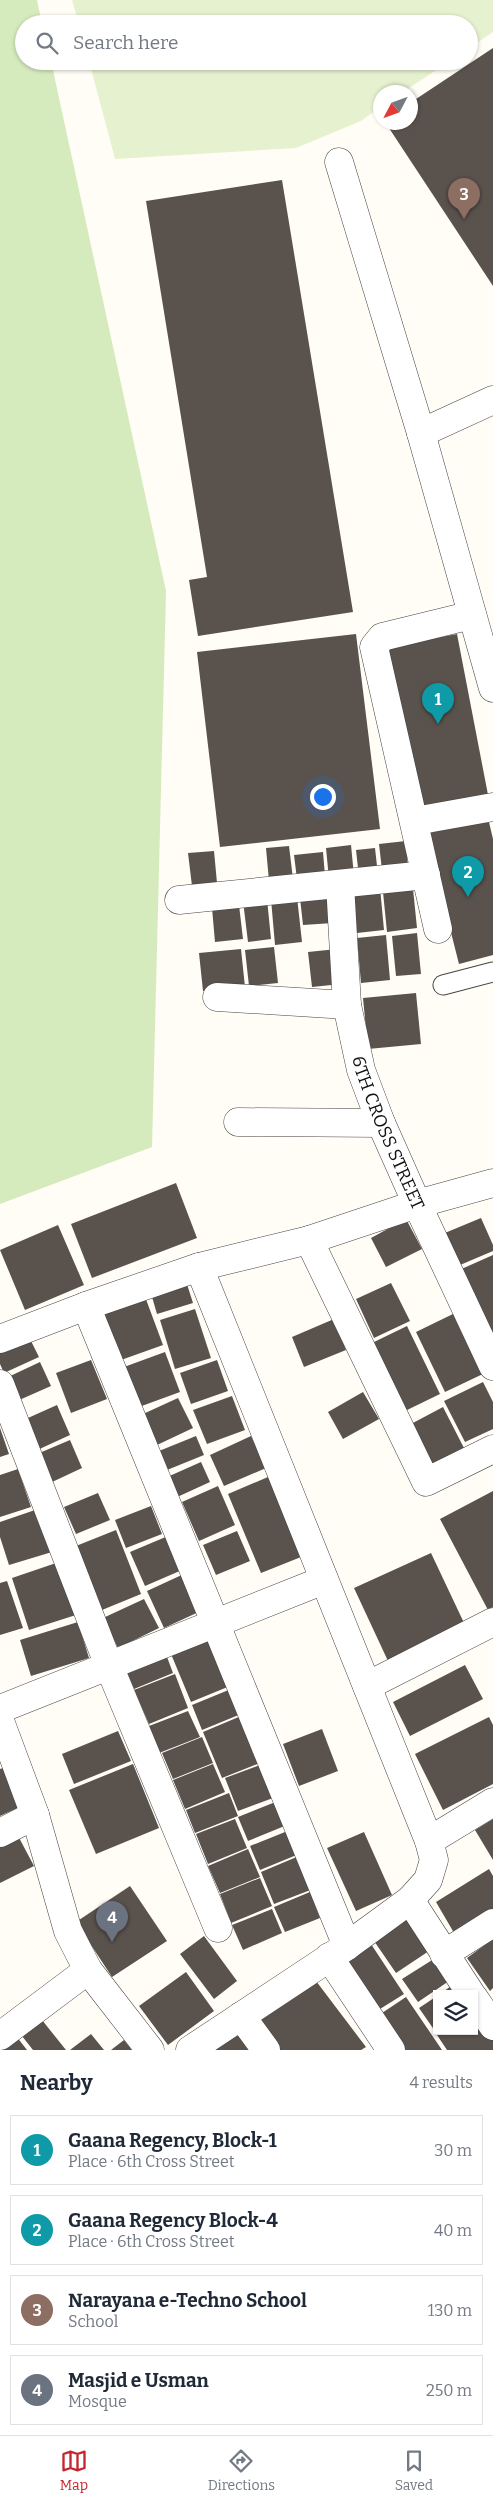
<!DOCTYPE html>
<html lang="en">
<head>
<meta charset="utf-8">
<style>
	:root { --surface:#fff; --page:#f2f2f3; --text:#1f2937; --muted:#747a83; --line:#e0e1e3; --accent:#c4262e }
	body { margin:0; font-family:Bitter,serif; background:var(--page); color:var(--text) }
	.controls { position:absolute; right:15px; bottom:15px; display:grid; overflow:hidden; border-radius:0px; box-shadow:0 1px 4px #0004 }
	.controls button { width:45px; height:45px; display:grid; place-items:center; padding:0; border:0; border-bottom:1px solid var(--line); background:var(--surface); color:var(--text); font:25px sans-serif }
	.compass { position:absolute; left:373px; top:85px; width:45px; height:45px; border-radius:50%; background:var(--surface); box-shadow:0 1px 4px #0004; rotate:229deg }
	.you { position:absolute; left:322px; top:796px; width:18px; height:18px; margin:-12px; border:4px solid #fff; border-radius:50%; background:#1a73e8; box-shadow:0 0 0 8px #1a73e833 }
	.badge { display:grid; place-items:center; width:32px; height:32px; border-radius:50%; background:var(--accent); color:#fff; font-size:16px; font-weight:700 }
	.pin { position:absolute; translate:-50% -41px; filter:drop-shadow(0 1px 2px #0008) }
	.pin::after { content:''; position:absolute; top:26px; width:18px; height:15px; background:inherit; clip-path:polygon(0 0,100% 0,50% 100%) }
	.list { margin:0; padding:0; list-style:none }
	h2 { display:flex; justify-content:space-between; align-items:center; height:65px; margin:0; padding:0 20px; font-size:21px }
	h2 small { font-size:16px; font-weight:400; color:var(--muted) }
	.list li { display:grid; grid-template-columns:32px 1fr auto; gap:15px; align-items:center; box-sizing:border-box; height:70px; margin:0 10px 10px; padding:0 10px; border:1px solid var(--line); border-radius:0px }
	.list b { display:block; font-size:19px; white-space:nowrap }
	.list p { margin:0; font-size:16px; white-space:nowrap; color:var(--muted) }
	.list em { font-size:16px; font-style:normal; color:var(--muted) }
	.icon { flex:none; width:28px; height:28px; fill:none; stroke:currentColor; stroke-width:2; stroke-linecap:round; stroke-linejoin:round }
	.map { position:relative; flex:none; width:493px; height:2050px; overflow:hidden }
	.search { position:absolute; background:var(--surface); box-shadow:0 1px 4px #0004; left:15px; right:15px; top:15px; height:55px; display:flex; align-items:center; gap:12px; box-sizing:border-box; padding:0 18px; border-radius:28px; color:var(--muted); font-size:19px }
	.sheet { height:385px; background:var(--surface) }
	nav { display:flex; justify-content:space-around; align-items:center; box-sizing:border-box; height:70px; border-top:1px solid var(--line); background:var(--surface); font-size:14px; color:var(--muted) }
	nav a { display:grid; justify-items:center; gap:2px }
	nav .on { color:var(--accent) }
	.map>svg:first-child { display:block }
	.green { fill:#d5ebbd }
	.pitch { fill:#e6f2cf }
	.building { fill:#5a524d }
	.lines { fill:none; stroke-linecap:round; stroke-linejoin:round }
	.lane-casing { stroke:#444; stroke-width:21 }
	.street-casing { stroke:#444; stroke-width:29 }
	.lane { stroke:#fff; stroke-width:19 }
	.street { stroke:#fff; stroke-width:28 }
	.labels { text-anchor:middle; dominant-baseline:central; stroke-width:5; stroke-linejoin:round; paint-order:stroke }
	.street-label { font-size:18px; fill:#111; stroke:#fff }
</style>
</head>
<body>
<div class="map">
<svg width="493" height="2050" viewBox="0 0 493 2050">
	<rect width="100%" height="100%" fill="#fffdf5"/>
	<path class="green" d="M0,0H37L42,24H24V61H51L166,591L152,1147L0,1204Z"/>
	<path class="pitch" d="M72,0H493V32L469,48V24H79Z
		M89,61H450L403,92H380V107L361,121L296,148L115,159Z"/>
	<path class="building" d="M493,48V286L385,122H410V103Z
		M282,180L353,612L198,636L189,580L207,577L146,201Z
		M356,634L380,829L220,847L197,652Z
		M457,634L489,800L420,813L387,647Z
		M488,818L493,839V955L459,964L426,834Z
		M406,841L408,868L382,870L379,844Z
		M351,845L354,876L329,879L326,848Z
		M289,846L293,879L269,881L266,848Z
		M375,848L378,875L359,877L356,850Z
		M214,851L217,883L192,886L188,853Z
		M323,852L325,876L297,879L294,855Z
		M412,879L417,928L387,932L382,882Z
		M380,888L384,930L357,933L353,891Z
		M330,896L333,923L303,925L300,898Z
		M297,897L302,942L275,945L271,899Z
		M267,899L271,939L248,942L243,901Z
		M239,905L243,939L215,942L212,908Z
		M417,933L421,974L396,976L392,936Z
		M386,935L390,980L361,983L357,938Z
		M274,947L278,983L249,986L245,950Z
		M241,949L245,987L203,991L199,953Z
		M337,949L341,984L312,987L308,952Z
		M416,993L421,1044L368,1049L363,998Z
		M176,1183L197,1238L92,1278L71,1224Z
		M481,1218L493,1245V1251L453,1268L440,1235Z
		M406,1219L422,1249L386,1267L371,1238Z
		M58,1225L84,1285L25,1310L0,1250Z
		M493,1255V1355L457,1271Z
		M185,1278L193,1303L157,1314L150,1290Z
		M391,1283L410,1321L374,1338L356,1299Z
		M144,1294L163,1345L121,1360L103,1309Z
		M195,1309L211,1358L175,1369L160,1320Z
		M455,1313L485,1373L445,1392L416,1332Z
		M334,1319L346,1350L304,1367L292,1337Z
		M407,1326L440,1394L405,1411L372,1343Z
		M29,1337L39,1357L4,1373L0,1364V1350Z
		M165,1352L180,1392L139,1407L124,1367Z
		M91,1360L107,1399L71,1413L56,1373Z
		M217,1360L228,1391L191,1404L180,1373Z
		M40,1362L51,1386L17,1401L6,1378Z
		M483,1382L493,1402V1429L465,1442L444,1401Z
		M363,1392L379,1419L343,1439L328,1412Z
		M232,1396L245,1430L207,1444L193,1410Z
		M178,1398L193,1428L157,1445L143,1414Z
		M57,1405L70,1435L33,1452L19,1422Z
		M443,1407L466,1452L434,1469L411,1424Z
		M0,1428L9,1454L0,1457Z
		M196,1436L204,1455L167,1470L159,1451Z
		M251,1436L266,1468L224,1486L210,1455Z
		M70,1440L82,1468L50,1483L37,1454Z
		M201,1462L210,1482L175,1498L165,1478Z
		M18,1469L31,1507L0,1517V1475Z
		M268,1477L301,1557L261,1573L228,1494Z
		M218,1486L235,1525L199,1541L182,1502Z
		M493,1491V1607L488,1610L440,1519Z
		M98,1493L110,1520L76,1534L64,1507Z
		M151,1506L162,1534L126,1548L115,1520Z
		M38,1509L52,1552L9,1565L0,1537V1522Z
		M116,1530L141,1594L102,1610L76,1546Z
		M237,1531L250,1561L216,1575L203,1545Z
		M168,1536L182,1570L145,1586L130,1552Z
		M431,1553L465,1625L388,1661L354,1588Z
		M62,1561L79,1614L29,1630L12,1578Z
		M186,1573L203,1610L164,1628L147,1591Z
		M7,1581L23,1628L0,1635V1583Z
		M144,1599L159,1628L118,1648L103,1618Z
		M78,1622L89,1658L31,1676L20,1640Z
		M210,1639L230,1686L191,1702L171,1654Z
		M164,1649L173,1673L134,1689L124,1665Z
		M465,1665L483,1699L410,1736L393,1702Z
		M175,1674L188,1708L149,1724L134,1690Z
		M231,1689L241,1714L202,1730L192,1705Z
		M188,1711L200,1737L159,1753L149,1726Z
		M241,1716L260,1763L222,1778L203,1732Z
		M489,1717L493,1725V1784L443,1810L415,1754Z
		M322,1729L338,1771L299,1786L283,1744Z
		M118,1731L131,1761L74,1784L62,1754Z
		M202,1737L213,1763L173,1779L162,1753Z
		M133,1764L159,1828L96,1854L69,1790Z
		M213,1764L225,1792L185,1809L173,1780Z
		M260,1765L273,1798L238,1811L225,1778Z
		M6,1767L22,1806L0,1816V1769Z
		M229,1793L238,1816L195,1833L186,1810Z
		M278,1801L287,1825L248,1841L238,1817Z
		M235,1819L247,1848L208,1864L196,1834Z
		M493,1819V1860L475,1830Z
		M290,1830L299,1854L260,1870L250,1846Z
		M16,1832L34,1866L0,1883V1840Z
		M364,1832L392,1895L356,1911L327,1848Z
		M248,1849L260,1877L220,1893L208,1866Z
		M299,1856L313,1889L274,1904L261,1872Z
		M489,1869L493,1876V1916L457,1938L436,1902Z
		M260,1878L272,1906L231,1923L220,1894Z
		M130,1886L167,1941L112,1977L76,1922Z
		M310,1892L320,1918L285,1932L274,1907Z
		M272,1909L282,1933L243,1950L232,1925Z
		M406,1915L429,1951L396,1973L372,1938Z
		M204,1936L237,1981L214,1999L180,1954Z
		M493,1939V1988L490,1991L467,1958Z
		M369,1941L404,1994L372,2014L338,1962Z
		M437,1957L452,1979L418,2002L402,1979Z
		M186,1972L214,2011L168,2045L139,2006Z
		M313,1977L366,2047L361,2050H278L255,2020Z
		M454,1984L461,1994H440Z
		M437,1996V2034L419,2008Z
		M406,1997L442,2050H398L376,2017Z
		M474,2010L493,2034V2050H447L437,2035L442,2031H474Z
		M42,2020L66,2050H33L22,2036Z
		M235,2030L250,2050H208Z
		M13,2032L27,2050H0V2042Z
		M91,2034L104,2050H70Z
		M124,2040L132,2050H111Z"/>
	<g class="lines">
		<defs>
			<path id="lane" d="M443,985L493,972"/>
			<g id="street">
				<path d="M339,162L421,433L493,688"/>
				<path d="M421,433L493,400"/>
				<path d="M415,821L493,807"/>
				<path id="s1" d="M340,884L347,1005L361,1070L381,1123L417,1204L493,1366"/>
				<path d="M179,900L426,875"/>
				<path d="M438,929L374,647L382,637L472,615"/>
				<path d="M217,997L347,1005"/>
				<path d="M238,1122L381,1123"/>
				<path d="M309,1240L426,1482L493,1449"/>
				<path d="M86,1306L347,1946"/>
				<path d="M0,1339L86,1306L199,1267L309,1240L417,1204L493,1183"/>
				<path d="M0,1384L109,1666L218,1928"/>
				<path d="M367,1686L493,1622"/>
				<path d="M0,1709L324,1580"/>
				<path d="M0,1721L35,1815L68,1931L88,1970L150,2050"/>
				<path d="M0,1833L35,1815"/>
				<path d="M429,1841L493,1802"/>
				<path d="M410,1900L471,1994"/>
				<path d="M444,1954L493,1923"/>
				<path d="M329,1957L391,2050"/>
				<path d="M474,1998L493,2026"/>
				<path d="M241,2016L266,2050"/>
				<path d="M0,2036L88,1970"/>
				<path d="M190,2050L347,1946L410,1900L428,1880L434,1860L429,1841L199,1267"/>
			</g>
		</defs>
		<use href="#lane" class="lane-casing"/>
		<use href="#street" class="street-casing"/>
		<use href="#lane" class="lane"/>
		<use href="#street" class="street"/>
	</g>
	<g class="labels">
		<g class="street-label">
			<text stroke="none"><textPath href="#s1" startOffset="256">6TH CROSS STREET</textPath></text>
		</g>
	</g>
</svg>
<div class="controls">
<button><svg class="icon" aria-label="layers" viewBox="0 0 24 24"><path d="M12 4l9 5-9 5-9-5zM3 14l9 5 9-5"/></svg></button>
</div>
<svg class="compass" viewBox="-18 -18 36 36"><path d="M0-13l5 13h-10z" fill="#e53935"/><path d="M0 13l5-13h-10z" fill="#747a83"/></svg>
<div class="you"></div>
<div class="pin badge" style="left:438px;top:724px;background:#0f9aa8">1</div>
<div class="pin badge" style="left:468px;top:897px;background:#0f9aa8">2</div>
<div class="pin badge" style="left:464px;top:219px;background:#8d6e63">3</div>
<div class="pin badge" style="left:112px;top:1942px;background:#6b7280">4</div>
<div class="search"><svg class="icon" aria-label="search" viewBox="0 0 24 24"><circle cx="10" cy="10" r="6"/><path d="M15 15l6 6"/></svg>Search here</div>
</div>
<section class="sheet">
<h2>Nearby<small>4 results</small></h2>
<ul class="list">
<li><span class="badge" style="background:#0f9aa8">1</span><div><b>Gaana Regency, Block-1</b><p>Place · 6th Cross Street</p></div><em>30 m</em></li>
<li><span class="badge" style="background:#0f9aa8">2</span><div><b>Gaana Regency Block-4</b><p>Place · 6th Cross Street</p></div><em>40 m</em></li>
<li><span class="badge" style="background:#8d6e63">3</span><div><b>Narayana e-Techno School</b><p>School</p></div><em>130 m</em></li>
<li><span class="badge" style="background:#6b7280">4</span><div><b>Masjid e Usman</b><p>Mosque</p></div><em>250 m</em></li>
</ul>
</section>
<nav>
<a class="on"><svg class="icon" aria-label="map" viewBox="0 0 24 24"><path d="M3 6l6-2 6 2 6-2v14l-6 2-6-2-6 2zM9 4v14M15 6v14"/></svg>Map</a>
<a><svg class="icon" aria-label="directions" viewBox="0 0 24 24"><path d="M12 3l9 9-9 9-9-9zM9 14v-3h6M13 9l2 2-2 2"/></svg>Directions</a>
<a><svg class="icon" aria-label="saved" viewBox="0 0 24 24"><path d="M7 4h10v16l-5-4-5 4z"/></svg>Saved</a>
</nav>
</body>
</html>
